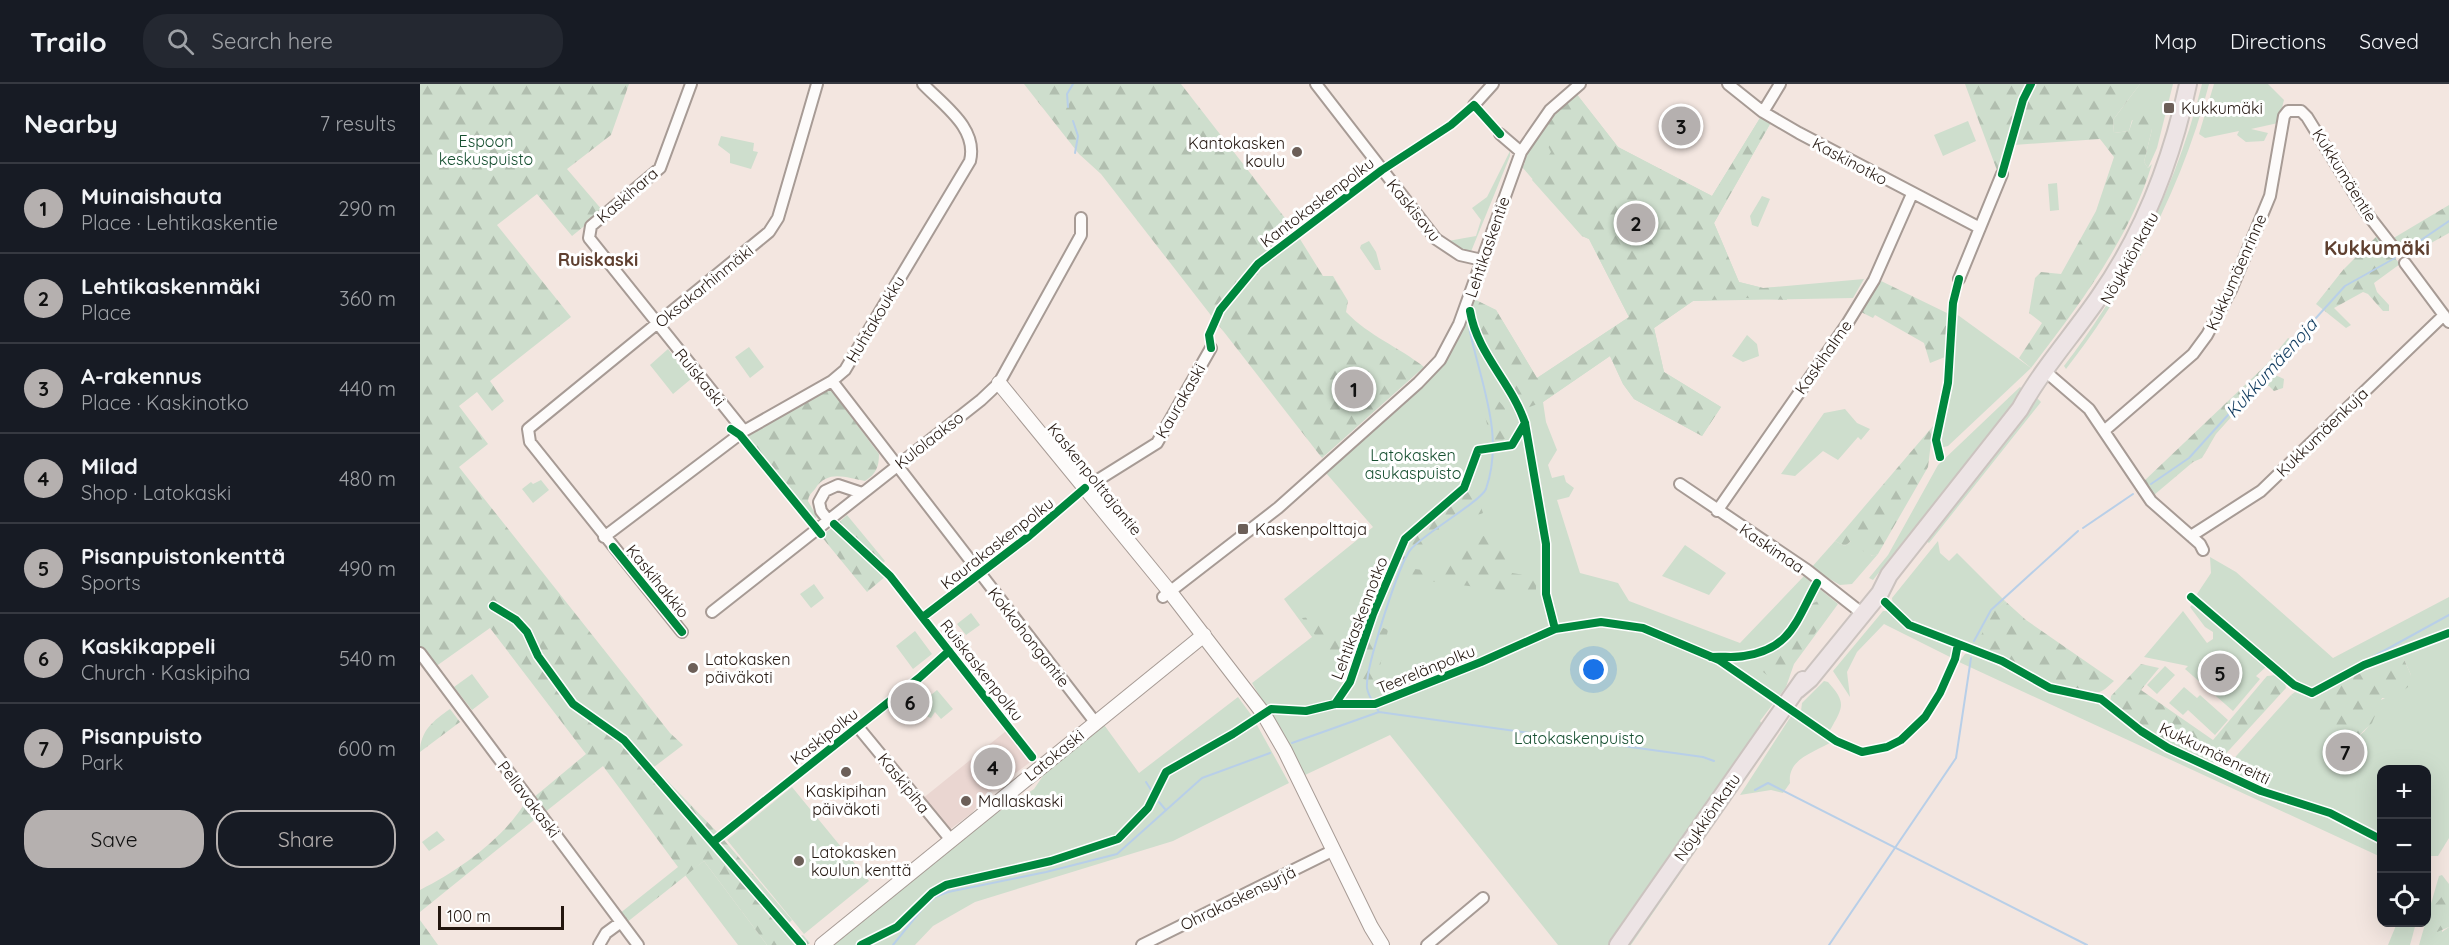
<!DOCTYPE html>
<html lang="en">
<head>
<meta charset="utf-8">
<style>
	:root { --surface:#171b24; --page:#242831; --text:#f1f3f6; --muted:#9ea1a6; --line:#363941; --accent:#b5b0af }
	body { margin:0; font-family:Quicksand,sans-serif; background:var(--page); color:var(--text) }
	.controls { position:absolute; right:18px; bottom:18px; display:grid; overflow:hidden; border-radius:12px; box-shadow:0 6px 24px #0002 }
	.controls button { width:54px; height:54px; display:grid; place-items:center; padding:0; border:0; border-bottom:2px solid var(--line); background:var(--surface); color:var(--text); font:30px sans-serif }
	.scale { position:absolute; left:18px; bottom:15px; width:126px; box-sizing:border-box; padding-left:6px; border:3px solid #23160f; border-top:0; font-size:16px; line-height:21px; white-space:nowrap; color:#23160f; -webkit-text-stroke:4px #fff; paint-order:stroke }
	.you { position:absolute; left:1174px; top:586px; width:21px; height:21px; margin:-15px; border:4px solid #fff; border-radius:50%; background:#1a73e8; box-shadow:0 0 0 9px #1a73e833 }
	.badge { display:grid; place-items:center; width:39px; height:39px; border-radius:50%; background:var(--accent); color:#111; font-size:20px; font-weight:700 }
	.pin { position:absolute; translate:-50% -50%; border:3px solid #fff; box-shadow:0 2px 6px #0006 }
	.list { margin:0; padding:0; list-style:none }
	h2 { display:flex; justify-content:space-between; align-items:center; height:78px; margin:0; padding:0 24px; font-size:26px }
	h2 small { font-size:20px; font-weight:400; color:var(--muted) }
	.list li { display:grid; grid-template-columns:39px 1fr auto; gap:18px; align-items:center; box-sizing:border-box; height:90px; padding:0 24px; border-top:2px solid var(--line) }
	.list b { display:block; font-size:22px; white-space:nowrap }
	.list p { margin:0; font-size:20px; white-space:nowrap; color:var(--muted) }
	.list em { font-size:20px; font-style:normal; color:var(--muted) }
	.actions { display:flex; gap:12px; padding:18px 24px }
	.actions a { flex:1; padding:14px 0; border:2px solid var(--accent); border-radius:24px; text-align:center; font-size:21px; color:var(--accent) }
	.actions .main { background:var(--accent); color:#111 }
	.icon { flex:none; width:33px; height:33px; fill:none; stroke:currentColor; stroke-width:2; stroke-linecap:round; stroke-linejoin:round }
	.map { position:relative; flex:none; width:2029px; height:861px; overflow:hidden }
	header { display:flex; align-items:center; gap:36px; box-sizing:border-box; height:84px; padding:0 30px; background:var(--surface); border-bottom:2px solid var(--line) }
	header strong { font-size:28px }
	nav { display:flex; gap:33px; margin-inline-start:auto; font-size:21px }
	.search { width:420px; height:54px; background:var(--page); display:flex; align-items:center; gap:15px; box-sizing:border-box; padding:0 21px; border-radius:24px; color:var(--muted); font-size:22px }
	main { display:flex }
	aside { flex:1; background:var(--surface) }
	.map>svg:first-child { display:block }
	.commercial { fill:#ead6d1 }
	.green { fill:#cedecd }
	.forest { fill:url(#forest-firs) }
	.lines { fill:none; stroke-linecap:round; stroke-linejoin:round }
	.stream { stroke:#b8cfe8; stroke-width:2 }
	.street-casing { stroke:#a79b95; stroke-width:14 }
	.secondary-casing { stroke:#a79b95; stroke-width:16 }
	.primary-casing { stroke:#cbc3bf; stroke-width:20 }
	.street { stroke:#fdfbfa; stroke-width:10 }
	.secondary { stroke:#fdfbfa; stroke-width:14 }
	.primary { stroke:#ede4e5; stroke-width:16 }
	.cycleway-casing { stroke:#fff; stroke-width:11 }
	.cycleway { stroke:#00873e; stroke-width:8 }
	.poi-dot { fill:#6c5f58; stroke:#fff; stroke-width:2 }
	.labels { text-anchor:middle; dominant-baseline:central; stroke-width:6; stroke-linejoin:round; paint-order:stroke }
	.poi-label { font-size:16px; fill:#23160f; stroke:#fff; text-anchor:start }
	.park-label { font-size:16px; fill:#175031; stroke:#fff }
	.street-label { font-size:16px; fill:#23160f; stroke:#fff }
	.neighbourhood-label { font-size:18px; font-weight:bold; fill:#5f4030; stroke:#fff }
	.water-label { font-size:18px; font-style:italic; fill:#103b5f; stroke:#fff }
	.quarter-label { font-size:20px; font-weight:bold; fill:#5f4030; stroke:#fff }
</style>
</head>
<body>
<header>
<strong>Trailo</strong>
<div class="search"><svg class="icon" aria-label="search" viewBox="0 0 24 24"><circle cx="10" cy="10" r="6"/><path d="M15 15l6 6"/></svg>Search here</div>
<nav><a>Map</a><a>Directions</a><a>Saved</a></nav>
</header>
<main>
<aside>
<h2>Nearby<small>7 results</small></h2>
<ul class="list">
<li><span class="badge">1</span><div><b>Muinaishauta</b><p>Place · Lehtikaskentie</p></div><em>290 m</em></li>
<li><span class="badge">2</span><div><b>Lehtikaskenmäki</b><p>Place</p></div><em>360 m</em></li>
<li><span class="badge">3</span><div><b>A-rakennus</b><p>Place · Kaskinotko</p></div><em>440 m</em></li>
<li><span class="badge">4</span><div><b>Milad</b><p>Shop · Latokaski</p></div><em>480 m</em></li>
<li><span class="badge">5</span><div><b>Pisanpuistonkenttä</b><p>Sports</p></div><em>490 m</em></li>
<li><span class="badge">6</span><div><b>Kaskikappeli</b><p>Church · Kaskipiha</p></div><em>540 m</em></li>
<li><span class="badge">7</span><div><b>Pisanpuisto</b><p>Park</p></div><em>600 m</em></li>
</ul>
<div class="actions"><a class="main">Save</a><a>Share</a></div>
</aside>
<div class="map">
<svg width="2029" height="861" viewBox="0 0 2029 861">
	<defs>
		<pattern id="forest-firs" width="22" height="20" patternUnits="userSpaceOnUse" patternTransform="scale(1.5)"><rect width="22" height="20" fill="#cedecd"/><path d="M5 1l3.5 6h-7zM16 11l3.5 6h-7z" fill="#b1beaf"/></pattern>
	</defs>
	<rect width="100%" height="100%" fill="#f3e6e0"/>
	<path class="commercial" d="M586,647L610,675L609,679L564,713L552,729L529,746L502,715Z"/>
	<path class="green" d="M1720,0H1753L1737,64L1728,84L1724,78L1732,45L1712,36L1709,47L1694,49L1693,36Z
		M1782,0H1789C1763,102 1710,203 1646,285L1644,282C1708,199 1757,102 1782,0Z
		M1794,0H1848L1864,16L1858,39L1831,45L1848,49L1844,57L1826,58L1817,51L1819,47L1785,54L1779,50Z
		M1155,8L1198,63L1292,112L1340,34L1350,40L1294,139L1319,198L1343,204L1444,195L1433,214L1273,217L1234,244L1244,288L1301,323L1282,352L1214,315L1203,300L1190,272L1123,318L1126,338L1137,366L1128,381L1132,394L1144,391L1146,398L1154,404L1149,413L1137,416L1160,489L1198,499L1209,517L1320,559L1384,492L1418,520L1374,580L1366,603L1340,637L1344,643L1190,861H1138L970,651L885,691L832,599L892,553L864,515L953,443L906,389L917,376L1007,297L1051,214L1076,226L1117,294L1209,233L1169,155L1162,152L1102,83L1105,79L1102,78L1120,46Z
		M1548,37L1556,57L1523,72L1514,51Z
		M301,52L334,59L333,67L338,68L331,85L310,79V70L298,61Z
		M1090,67V72L1050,170L1028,157L1056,152L1061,136L1052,124L1067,113Z
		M1637,99L1639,126L1630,127L1628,100Z
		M1342,112L1350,115L1338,143L1332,141L1330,132Z
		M949,157L956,168L961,186H955L940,164L941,161Z
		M1535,229L1611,284L1528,362L1520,364L1519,353L1532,285Z
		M1327,251L1337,260L1339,272L1323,278L1312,272Z
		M329,263L344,283L330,294L315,273Z
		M248,265L271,295L253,310L230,281Z
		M1600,303L1604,306L1453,496L1449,494L1468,471L1518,381Z
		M1617,314L1621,318L1509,459L1506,457Z
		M1425,325L1437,339L1450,345L1441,356L1438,353L1418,376L1403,367L1375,392L1361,390L1404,329Z
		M121,396L129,406L113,419L102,405L111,398L113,400Z
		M1415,457L1425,462L1431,457H1438L1452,472L1458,470L1432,500L1420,501L1391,484Z
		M1518,457L1520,469L1529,477L1537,469L1585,517L1574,528L1556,562L1489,537L1473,522L1472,514Z
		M1265,461L1306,489L1289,511L1242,492Z
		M1790,473L1816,488L1913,574L2029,513V544L1935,581L1903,602L1888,605L1868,592L1779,517L1777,510L1791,489Z
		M394,500L404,514L391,524L380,510Z
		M1774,519L1847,582L1836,592L1840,595L1813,627L1765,585L1768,582L1724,573L1763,527L1787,559L1793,555V548L1785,543L1770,523Z
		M1463,527H1468L1483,542L1530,560L1533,566L1530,573L1464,540L1437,568L1427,588L1430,613L1413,587Z
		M551,529L560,541L546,551L537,540Z
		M495,547L512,570L493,585L476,562Z
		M2029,553V754L2018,772H2007L2006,686H1962L1961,750C1943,741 1925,731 1906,723C1875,712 1836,709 1809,687V680L1871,611L1926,655C1945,656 1955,634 1959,617L1967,613L1991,591L1982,571Z
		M1553,569L1628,607L1679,620L1731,658L1801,693L1867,720L1909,732L1961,759V773L1539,578L1545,570Z
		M1745,582L1755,591L1737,610L1727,601Z
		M52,590L69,613L52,626L34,603Z
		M1404,597L1408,598C1427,619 1423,623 1410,646L1381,627L1382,619Z
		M1764,603L1777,614L1780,611L1808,636L1795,651L1768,626L1763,631L1749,619Z
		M517,606L533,625L521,635L515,628L511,634L508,633L505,625L506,615Z
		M818,613L832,632L869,699L753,757L555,818L513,842L495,861H407L577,724L580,727L614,705L625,689L623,686L682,638L719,689Z
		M1373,629L1413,657C1396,668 1367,674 1370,699L1363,709L1351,706L1320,711Z
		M1341,663H1347L1211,861H1204Z
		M372,703L449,797L384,850L307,756Z
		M17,747L25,756L9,767L2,758Z
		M284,777L347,861H318L265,791Z
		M2022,791L2029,800V809H2025L2022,848L2029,843V861H1999L2019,792Z
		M1977,839H1996L1990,861H1968Z"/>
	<path class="forest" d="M0,0H209L191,51L147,85L183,127L152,152L117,110L77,141L151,233L70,297L84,317L72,327L57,308L39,322L68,360L39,383L250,649L263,661L234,683L298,749L372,836L369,839L380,852L383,851L390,859L387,861H347L284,777L206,839L199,830L258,783L183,682L124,729L113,714L166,670L70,544L15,583L0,562Z
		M604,0H761L875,147L903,192H913L928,217L926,228C949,252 979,263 1004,283L902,374L681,90L659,70Z
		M1545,0H1608C1593,27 1596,63 1578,89Z
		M1613,0H1720L1693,36L1694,49L1709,47L1719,18L1729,20L1738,31L1732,45L1724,78L1728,84L1732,80C1709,156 1659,221 1611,284L1599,274L1622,239L1609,229L1615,194L1621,188L1641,190L1676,127L1694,73L1680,55L1594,61L1603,22Z
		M1155,8L1198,63L1292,112L1340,34L1350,40L1294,139L1319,198L1343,204L1364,203L1367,216L1326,214L1273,217L1234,244L1244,288L1301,323L1282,352L1214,315L1203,300L1190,272L1123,318L1101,326C1084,294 1041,254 1054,215L1076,226L1117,294L1209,233L1169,155L1162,152L1112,96L1131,68L1120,46Z
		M2029,121V149L1986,173L1972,155Z
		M1957,152L1980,180L1954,199L1957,208L1969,221V227H1963L1948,210L1943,208L1914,224L1931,241L1926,244L1896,220L1923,186Z
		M1457,195L1529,230L1525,273L1510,279L1504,259L1455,231L1453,234L1441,228Z
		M1868,254L1880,260L1870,274L1851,289L1864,295L1863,304L1854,307L1849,302L1838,303L1796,350L1782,374L1773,378L1734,411L1723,398L1847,280Z
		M409,303L459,370C459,383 456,390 445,397C426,394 408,385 395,405C391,410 389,410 388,417L397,433L393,436L326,352Z
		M1077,315L1085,324L1089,352L1078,359L1066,354L1067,340L1062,319Z
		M1513,342L1508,383L1458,470L1453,472L1441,466L1437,457H1431L1425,462L1415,457Z
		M1044,404L1058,414L1063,429L1024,445L992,478V482L995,485L1010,487L1050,455L1068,451L1083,462L1092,489L1116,493V510L1097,511L1081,506L968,492L985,455Z
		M427,431L465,477L462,480L416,441Z
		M413,443L466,492L447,508L401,452Z
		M1398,517L1405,521L1407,531C1391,555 1377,581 1352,595L1333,580L1337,573C1383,564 1370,528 1398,517Z
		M1585,517L1606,536L1694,597C1688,602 1683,609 1674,609C1640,612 1588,576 1556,561L1574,527Z
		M901,532L937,577L950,538L968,546L956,600C919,587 905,564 882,534Z
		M1982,571L1991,591L1988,603L1974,614H1962L1952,639L1934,656C1911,655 1888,625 1871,611L1875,608L1885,612H1898L1948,583Z
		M1721,580L1739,584L1721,606L1793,656L1847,592L1856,591L1865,599L1866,604L1800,676L1792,679L1728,648L1690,619L1691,612Z
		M30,625L40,638L0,668C0,647 14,636 30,625Z
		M103,722L114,736L0,828V806C38,787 80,757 103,722Z
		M2025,809H2029V843L2017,848L2011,837L2014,822Z
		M0,836L18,861H0Z"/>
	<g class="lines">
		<path class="stream" d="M648,23L647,10L653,0
			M653,37L658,52L655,69
			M1982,169L2029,137
			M1731,400L1769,374L1925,202L1975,174
			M1663,444L1713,410
			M1554,557L1571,526L1658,447
			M1898,603L2029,531
			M959,628C955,621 948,612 947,604C945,585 979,479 991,465C1005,449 1061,417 1066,405C1085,350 1060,298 1049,243
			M872,659L959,628L1283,673L1294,677
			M726,698L733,709
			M1335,706L1348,699L1667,861
			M739,718L745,725
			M473,861L502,825L515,813L528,808L626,788L697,770L782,694L850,669
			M1409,861L1536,674L1551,574"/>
		<defs>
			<path id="street" d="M271,0L240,84L171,142L169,154L324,347
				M896,0L1016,155L1040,171L1062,176
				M1308,0L1343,28L1379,49L1560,144
				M1054,21L1073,0
				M1343,28L1360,0
				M1080,50L1101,68
				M1985,179L2029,238
				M1539,195L1582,90
				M1625,287L1669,325L1731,417L1780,460L1783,466
				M412,297L675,638
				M1684,347L1773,270L1787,251L1811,206L1850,112L1864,32L1868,27H1881L1887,33L1945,127L1973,163
				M1260,400L1387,486L1443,530
				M665,404L737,359L791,264
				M1297,427L1427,240L1454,196L1492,110
				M408,436L401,427L399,418L405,407L418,401L442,409
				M1771,452L1841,407L2024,231
				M184,453L324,347L412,297L425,286L550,77C558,44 524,22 503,0
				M743,513L858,424L998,299L1020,276L1039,240L1101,68L1130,26L1160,0
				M292,528L561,316L579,299L661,151V134
				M262,548L110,358L108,345L349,148L358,134L397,0
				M0,569L218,861
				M438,643L531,756
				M179,861L186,849L201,838
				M722,861L914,766
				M1007,861L1063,814"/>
			<path id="secondary" d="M579,299L750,508L843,629L865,667L951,843L962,861
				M402,861L784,551"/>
			<path id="primary" d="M1377,606L1390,595L1460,509L1469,491L1600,325C1622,285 1653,251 1679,213C1723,150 1752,75 1768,0
				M1198,861L1383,596"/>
		</defs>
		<use href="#street" class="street-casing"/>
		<use href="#secondary" class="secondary-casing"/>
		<use href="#primary" class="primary-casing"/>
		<use href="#street" class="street"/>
		<use href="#secondary" class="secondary"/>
		<use href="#primary" class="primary"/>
		<defs>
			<path id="cycleway" d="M1582,90L1603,16L1611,0
				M1050,227C1057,270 1092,299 1105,339L1126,460V510L1135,545
				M791,264L789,251L800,226L838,180L962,86L1031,41L1054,21L1080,50
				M311,345L320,351L401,450
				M1520,373L1516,356L1528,299L1533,219L1539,195
				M414,440L470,492L612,673
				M193,463L262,548
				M1771,513L1874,601L1892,609L1944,581L2029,549
				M1465,518L1489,541L1582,577L1630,604L1681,615L1721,647L1748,664L1841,707L1910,729L1962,756
				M73,522L96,536L107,548L118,572L153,620L204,656L382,861
				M503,533L609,452L665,404
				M1291,573C1302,572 1314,574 1324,572C1371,565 1376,537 1397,499
				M915,620L930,598L953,530L985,455L1044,404L1058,366L1092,361L1105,339
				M293,758L499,594L529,567
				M441,861L477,843L512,809L526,801L631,777L698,755L728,724L746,688L813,650L851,625L886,627L915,620H955L1061,578L1135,545L1181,538L1223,544L1299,576L1416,657L1442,668L1467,663L1481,656L1505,633L1520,609L1535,575L1538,560"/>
		</defs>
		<use href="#cycleway" class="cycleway-casing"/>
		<use href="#cycleway" class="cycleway"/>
	</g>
	<g class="poi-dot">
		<rect x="1743" y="18" width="12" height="12" rx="3"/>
		<circle cx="877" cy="68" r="6"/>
		<rect x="817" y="439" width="12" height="12" rx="3"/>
		<circle cx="273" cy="584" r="6"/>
		<circle cx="426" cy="688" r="6"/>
		<circle cx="546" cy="717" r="6"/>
		<circle cx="379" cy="777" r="6"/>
	</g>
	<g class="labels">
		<g class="poi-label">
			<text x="1761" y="24">Kukkumäki</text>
			<text x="865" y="59" text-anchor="end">Kantokasken<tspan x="865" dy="18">koulu</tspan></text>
			<text x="835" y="445">Kaskenpolttaja</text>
			<text x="285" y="575">Latokasken<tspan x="285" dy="18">päiväkoti</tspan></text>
			<text x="426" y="707" text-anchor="middle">Kaskipihan<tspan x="426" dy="18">päiväkoti</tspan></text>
			<text x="558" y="717">Mallaskaski</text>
			<text x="391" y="768">Latokasken<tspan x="391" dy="18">koulun kenttä</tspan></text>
		</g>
		<g class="park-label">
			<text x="66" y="57">Espoon<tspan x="66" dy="18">keskuspuisto</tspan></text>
			<text x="993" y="371">Latokasken<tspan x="993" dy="18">asukaspuisto</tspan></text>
			<text x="1159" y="654">Latokaskenpuisto</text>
		</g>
		<g class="street-label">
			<text transform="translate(1430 77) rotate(28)">Kaskinotko</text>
			<text transform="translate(1925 91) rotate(58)">Kukkumäentie</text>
			<text transform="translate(207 111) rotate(-41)">Kaskihara</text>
			<text transform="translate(897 118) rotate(-37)">Kantokaskenpolku</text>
			<text transform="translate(994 126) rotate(51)">Kaskisavu</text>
			<text transform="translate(1067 163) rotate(-71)">Lehtikaskentie</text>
			<text transform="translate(1709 174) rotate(-61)">Nöykkiönkatu</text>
			<text transform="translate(1816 188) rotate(-66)">Kukkumäenrinne</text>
			<text transform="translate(284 202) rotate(-39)">Oksakarhinmäki</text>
			<text transform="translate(455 235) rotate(-59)">Huhtakoukku</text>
			<text transform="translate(1403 273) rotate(-55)">Kaskihalme</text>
			<text transform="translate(280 293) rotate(51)">Ruiskaski</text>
			<text transform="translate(760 317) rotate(-60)">Kaurakaski</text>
			<text transform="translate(1902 348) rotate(-44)">Kukkumäenkuja</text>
			<text transform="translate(509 356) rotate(-38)">Kulolaakso</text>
			<text transform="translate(675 395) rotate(51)">Kaskenpolttajantie</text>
			<text transform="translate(577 459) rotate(-38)">Kaurakaskenpolku</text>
			<text transform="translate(1352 464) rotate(34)">Kaskimaa</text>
			<text transform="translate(238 497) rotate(51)">Kaskihakkio</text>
			<text transform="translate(939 534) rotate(-69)">Lehtikaskennotko</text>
			<text transform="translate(609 553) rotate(52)">Kokkohongantie</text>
			<text transform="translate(1006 585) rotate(-22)">Teerelänpolku</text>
			<text transform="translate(562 586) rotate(52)">Ruiskaskenpolku</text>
			<text transform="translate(404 652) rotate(-38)">Kaskipolku</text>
			<text transform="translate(1795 669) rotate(26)">Kukkumäenreitti</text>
			<text transform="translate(634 671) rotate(-39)">Latokaski</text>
			<text transform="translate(484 699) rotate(51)">Kaskipiha</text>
			<text transform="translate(109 715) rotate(53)">Pellavakaski</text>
			<text transform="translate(1287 733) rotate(-55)">Nöykkiönkatu</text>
			<text transform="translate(818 814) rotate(-26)">Ohrakaskensyrjä</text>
		</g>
		<g class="neighbourhood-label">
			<text x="178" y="175">Ruiskaski</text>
		</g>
		<g class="water-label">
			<text transform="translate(1851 284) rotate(-48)">Kukkumäenoja</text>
		</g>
		<g class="quarter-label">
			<text x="1957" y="163">Kukkumäki</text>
		</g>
	</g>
</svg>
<div class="controls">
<button>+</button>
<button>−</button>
<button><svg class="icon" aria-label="locate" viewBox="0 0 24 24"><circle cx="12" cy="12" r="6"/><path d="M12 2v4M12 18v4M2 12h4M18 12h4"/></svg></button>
</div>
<div class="scale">100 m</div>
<div class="you"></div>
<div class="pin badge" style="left:934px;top:305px">1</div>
<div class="pin badge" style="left:1216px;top:139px">2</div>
<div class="pin badge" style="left:1261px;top:42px">3</div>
<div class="pin badge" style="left:573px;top:683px">4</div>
<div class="pin badge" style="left:1800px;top:589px">5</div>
<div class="pin badge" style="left:490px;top:618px">6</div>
<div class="pin badge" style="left:1925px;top:668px">7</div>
</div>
</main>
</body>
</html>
